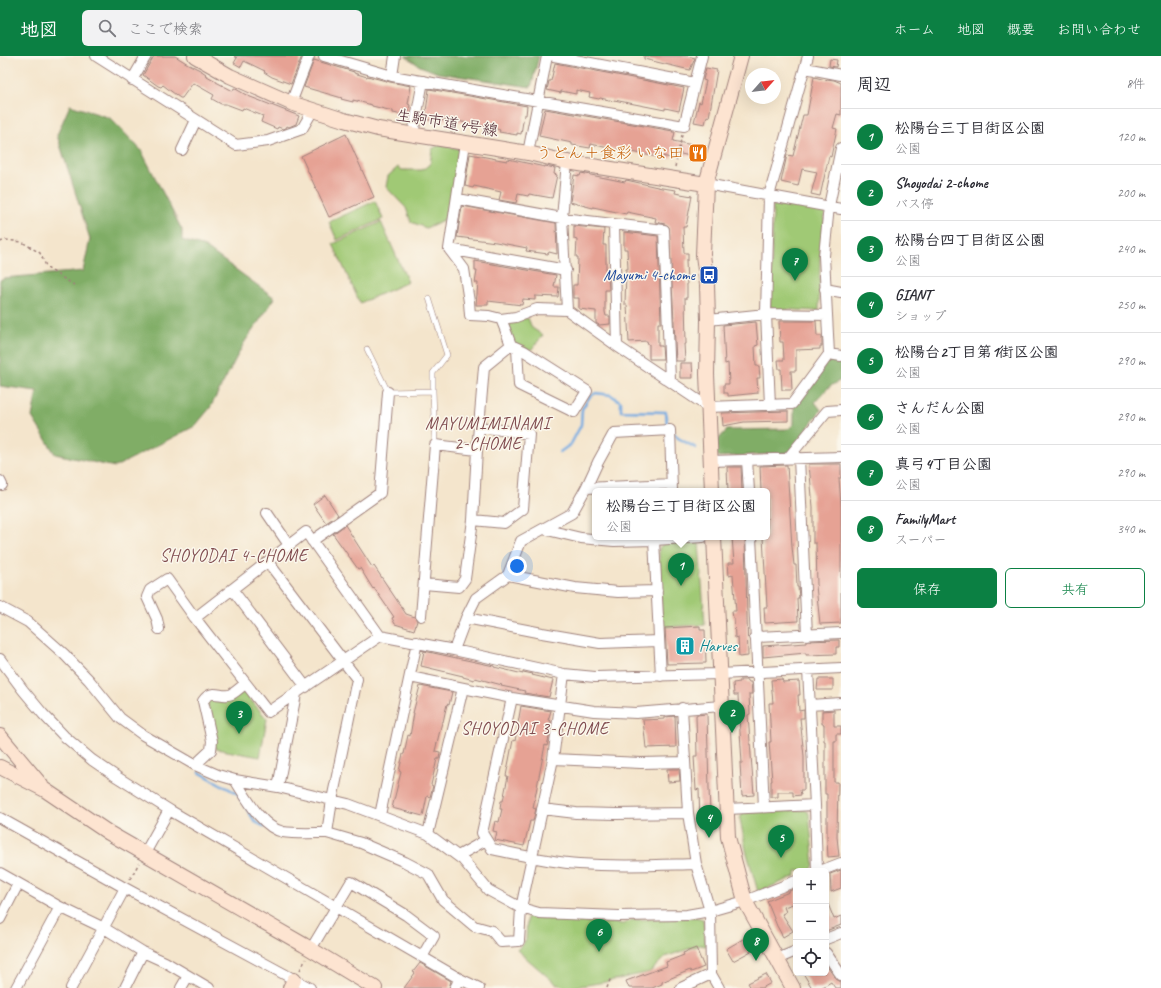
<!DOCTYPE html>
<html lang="ja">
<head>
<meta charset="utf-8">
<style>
	:root { --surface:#fff; --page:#f2f2f3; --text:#2b2b33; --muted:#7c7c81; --line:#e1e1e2; --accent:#0b8043 }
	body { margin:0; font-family:Caveat,"Klee One",sans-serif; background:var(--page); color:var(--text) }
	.controls { position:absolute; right:12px; bottom:12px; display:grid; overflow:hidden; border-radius:6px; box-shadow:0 4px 16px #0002 }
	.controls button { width:36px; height:36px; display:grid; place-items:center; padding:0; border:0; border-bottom:1px solid var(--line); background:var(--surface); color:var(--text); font:20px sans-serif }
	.compass { position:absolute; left:745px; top:12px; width:36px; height:36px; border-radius:50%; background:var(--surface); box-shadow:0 4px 16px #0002; rotate:63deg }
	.you { position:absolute; left:517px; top:510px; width:14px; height:14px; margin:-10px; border:3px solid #fff; border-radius:50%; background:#1a73e8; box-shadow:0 0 0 6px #1a73e833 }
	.badge { display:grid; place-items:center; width:26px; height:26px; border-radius:50%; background:var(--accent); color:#fff; font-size:13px; font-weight:700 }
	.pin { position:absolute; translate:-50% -33px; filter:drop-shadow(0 1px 2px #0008) }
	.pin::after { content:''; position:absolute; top:21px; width:14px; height:12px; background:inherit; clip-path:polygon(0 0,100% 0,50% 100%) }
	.popup { position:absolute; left:592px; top:432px; width:178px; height:52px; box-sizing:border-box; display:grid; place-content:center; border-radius:6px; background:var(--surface); filter:drop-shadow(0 1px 3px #0005); font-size:13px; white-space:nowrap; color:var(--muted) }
	.popup b { font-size:15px; color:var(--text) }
	.popup::after { content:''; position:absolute; left:50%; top:100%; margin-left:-8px; border:8px solid transparent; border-top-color:var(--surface) }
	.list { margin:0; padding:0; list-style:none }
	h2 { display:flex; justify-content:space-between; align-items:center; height:52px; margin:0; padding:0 16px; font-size:17px }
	h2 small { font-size:13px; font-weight:400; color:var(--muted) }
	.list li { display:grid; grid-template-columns:26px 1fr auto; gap:12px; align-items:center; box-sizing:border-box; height:56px; padding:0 16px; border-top:1px solid var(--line) }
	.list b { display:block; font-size:15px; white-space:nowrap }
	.list p { margin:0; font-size:13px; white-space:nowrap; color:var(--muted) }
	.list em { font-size:13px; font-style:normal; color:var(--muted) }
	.actions { display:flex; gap:8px; padding:12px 16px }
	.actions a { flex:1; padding:9px 0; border:1px solid var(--accent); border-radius:6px; text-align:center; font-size:14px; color:var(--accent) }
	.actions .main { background:var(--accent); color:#fff }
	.icon { flex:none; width:22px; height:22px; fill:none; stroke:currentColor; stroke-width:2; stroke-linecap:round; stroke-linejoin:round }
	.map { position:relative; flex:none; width:841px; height:932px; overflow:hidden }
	header { display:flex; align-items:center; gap:24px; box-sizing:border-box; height:56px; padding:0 20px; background:var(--accent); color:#fff }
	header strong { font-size:19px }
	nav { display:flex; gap:22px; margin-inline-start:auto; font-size:14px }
	.search { width:280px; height:36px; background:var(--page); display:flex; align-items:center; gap:10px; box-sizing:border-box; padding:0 14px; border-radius:6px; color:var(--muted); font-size:15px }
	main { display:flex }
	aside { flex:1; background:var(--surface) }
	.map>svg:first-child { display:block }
	.green { fill:#a0c975; stroke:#757450 }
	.forest { fill:#80ad66; stroke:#656648 }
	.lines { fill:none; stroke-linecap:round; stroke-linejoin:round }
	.stream { stroke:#73abe2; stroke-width:2.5 }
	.building { fill:#e6a294 }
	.lane-casing { stroke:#9f827c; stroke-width:6 }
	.street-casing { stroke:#9f827c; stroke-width:12 }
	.secondary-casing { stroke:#9f827c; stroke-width:16 }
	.path { stroke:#9f827c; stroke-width:1.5; stroke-dasharray:3 3; stroke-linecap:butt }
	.lane { stroke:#fff; stroke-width:5 }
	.street { stroke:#fff; stroke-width:10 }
	.secondary { stroke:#fde4d1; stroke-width:14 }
	.labels { text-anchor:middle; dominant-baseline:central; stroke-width:3; stroke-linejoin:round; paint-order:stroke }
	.street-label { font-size:16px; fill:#4a1f2b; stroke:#fbf7ec }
	.food-label { font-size:16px; fill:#c56008; stroke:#fbf7ec; text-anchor:end }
	.transit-label { font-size:16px; fill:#164399; stroke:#fbf7ec; text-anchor:end }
	.culture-label { font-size:16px; fill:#0d838f; stroke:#fbf7ec; text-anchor:start }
	.neighbourhood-label { font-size:17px; letter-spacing:1px; fill:#814d50; stroke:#fbf7ec }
</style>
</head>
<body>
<header>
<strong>地図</strong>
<div class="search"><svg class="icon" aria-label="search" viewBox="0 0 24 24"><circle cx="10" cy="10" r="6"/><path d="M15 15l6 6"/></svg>ここで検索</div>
<nav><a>ホーム</a><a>地図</a><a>概要</a><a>お問い合わせ</a></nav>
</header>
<main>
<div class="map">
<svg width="841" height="932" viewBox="0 0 841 932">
	<rect width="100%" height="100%" fill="#fbf7ec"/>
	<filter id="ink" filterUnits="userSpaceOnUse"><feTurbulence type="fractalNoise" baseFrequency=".025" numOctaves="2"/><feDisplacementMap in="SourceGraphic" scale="8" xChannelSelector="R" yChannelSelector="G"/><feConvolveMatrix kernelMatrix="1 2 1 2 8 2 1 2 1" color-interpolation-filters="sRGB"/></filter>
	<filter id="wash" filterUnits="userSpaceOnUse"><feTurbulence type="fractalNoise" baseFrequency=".012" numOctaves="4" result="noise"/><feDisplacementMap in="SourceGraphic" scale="16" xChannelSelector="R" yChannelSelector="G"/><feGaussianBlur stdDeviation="0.9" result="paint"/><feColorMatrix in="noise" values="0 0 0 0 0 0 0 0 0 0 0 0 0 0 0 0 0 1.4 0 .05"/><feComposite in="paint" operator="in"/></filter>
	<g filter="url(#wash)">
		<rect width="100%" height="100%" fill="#f4e5cc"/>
		<path class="green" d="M439,89L461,93L450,161L426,172L411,166L406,152L386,131L388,120L398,111L402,114H421L430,109L432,93Z
			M375,145L383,163L337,184L329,166Z
			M773,149L826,152L820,201L819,255L774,253L770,250Z
			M381,166L408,226L360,247L333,188Z
			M528,262L532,272L543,279L531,294L514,289L508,266Z
			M665,486L699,487L705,569L662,571L659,492Z
			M244,636L267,663L260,701L216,693L207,645L211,641L230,642Z
			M805,754L809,757L814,809L810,815H796V820L758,836L746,794L740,763L743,756Z
			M527,861L624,868L631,864L696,861L703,863L706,890L700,889L665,901L650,916L605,926L568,932L556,928L517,894L526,884Z"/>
		<path class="forest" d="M405,0H539L531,31L438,17L420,10Z
			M70,49L110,62L141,94L182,174V184L205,191L275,242L244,287L210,352L195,370L115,411L55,398L32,361L37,335L0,330V224L4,222L83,215L90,183L57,79Z
			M835,302L841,303V324L829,331L815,346L821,354L789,397L719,401L715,398V387L727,374L789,373L794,368V350L828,305Z"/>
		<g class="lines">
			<path class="stream" d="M674,377L678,382L696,392
				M560,396L571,388L581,369L582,353L590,340L596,337L611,339L621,346V355L666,356L667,369L670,372
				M199,716L238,738L255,766L265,771"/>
		</g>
		<g id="blocks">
			<path class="building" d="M154,0H175L188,8L200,14L206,18L205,19L216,25V26L233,35L234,32L248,40L299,60L296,68L289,71L287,70L286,72L283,73L278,71L277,73L261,66L263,60L243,52L242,54L226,48H221L212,43L214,39L193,27L182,42H180L163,29L161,31L158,30L143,19Z
				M234,0H302L291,28L272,21L264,16L265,15L244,5L241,11L234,7L237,2Z
				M644,0H687L695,2L690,14L644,3Z
				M830,3L837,4L836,11L829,10Z
				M314,4L354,16V17L367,21V20L390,26L411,30L408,48L410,49L408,60L393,57V55L372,50V49L353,44V46L341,43L342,42L304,31Z
				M555,7L684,32L679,55L665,52V54L614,44V45L600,42L599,43L589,41L590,37L576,34V38L561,35V37L547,34L549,25H551Z
				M706,12L717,14L709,61L707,60L705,68L694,66L699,46L701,47L706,25L703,24Z
				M814,21L826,24L827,23L834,24L841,27V59L837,58L833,72L837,73L833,91L831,101L829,100L820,140L811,138L817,116L802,113L798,130L781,126L787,99L793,100L803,59H807Z
				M429,33L527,50L526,59H524L521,78L517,77V79L499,76L500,74L493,72L452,64L444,63V65L435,63V65L425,63Z
				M545,53L673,75L672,76H675L673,85L702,91L699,102L672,96L671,102L662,100V102L617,93V94L591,88L590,92L572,89V87L539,80Z
				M346,78L374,141L329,161L301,100Z
				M470,98L507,105L508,103L545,111V110L555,112L554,118L557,119L552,142L529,138L528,140L518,138L516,147L499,144L501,136L474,130L473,132L465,130Z
				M581,117L625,126L626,124L662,132L676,134L675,137L692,140L686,171H683L684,197H688V204H686L687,231V242H685L686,288H684L685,305H676L669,171L665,168L655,166L656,162L627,156L626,158L593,151V152L570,146L574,119L580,120Z
				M462,150L556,167L557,198L549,196L548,198L526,195L527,192L496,186L457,181Z
				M574,170L604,173L603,189H606V220H608L609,234H605V256L606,260H610V268L599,269L596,267V255L579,253V242H573V229H577L578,201H576L577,184L574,183Z
				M624,176L658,180L661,267H658V290H662L663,303H649V288H648L647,285L629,286L627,249H625L626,213H628L627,193H624Z
				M475,205L556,219L554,231H559L558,241L535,240V244L523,243L522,249L488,245V249H476L478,227H475L477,215H475Z
				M779,265H816L817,280H822V290H820V293L796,294V315H791L792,334H782L781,313H779L778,304H784L783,286H780Z
				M756,266L758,289L755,290L756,310H759L760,322H757L758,337L728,340V337H724V328H729L728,307L725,308L723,269Z
				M680,307H692L693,322H680Z
				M788,355V365L744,366L723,370L722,357Z
				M809,408H841V422H839L841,450V567L820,568L816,530H817L816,487H813V451Z
				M787,409L792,491L794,509H796L797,531H798L799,542H797L798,565L765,567L764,551H767L763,481H767V435H761L760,410Z
				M727,411H741L742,435H728Z
				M325,439L338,459L326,467L313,448Z
				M345,469L372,511L374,510L406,558L415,561L417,565L414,574L395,568L392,562L394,561L374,532L373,533L360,512L358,513L333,478Z
				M732,481H745L748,600L739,601L738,581L735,582L734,562H733L732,555H736L733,519L729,520L728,507H734Z
				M700,570V574H705L706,607L667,608L665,572Z
				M839,584V591H836V598L806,599V597L763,601V590L806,587V585Z
				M424,595L494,610V611L523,618V616L533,618L532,619L553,624L549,641L524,637L525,635L501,630L502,629L475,622L474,624L463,621V620L421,610Z
				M782,623L783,626L799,625L800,639H798L799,655L804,654V662H800L804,700V734H800L801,739L793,740V736H778V741H771V725H772L769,686H771L769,647H773L771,624Z
				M818,623H833V634H817Z
				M740,624H748V626H751L752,638H749L750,658L748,659L754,739L742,740L740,707H742L739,660L738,639H734L733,627L740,626Z
				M420,630L452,636L449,649L447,648L443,666H442L435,695L440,696L439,703H437L431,729L433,730L430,741L427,740L423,760L392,752L401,716L399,715L403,698H404L408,679L410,680L414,657H413Z
				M521,650L551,655L548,664L551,665L549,681L547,690L545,689L533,752L536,753L533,765H530L524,790L495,784L497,776L493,775L495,765L499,766L502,753H500L501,745H503L508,720H506L513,684L515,685Z
				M834,654V670H841V678H836V685H834V726H838L837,781L839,800L828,801L827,784V738H825V685H824V668H822V655Z
				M707,658L709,733L710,755H712L713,769L700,770L699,733L696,734L694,700H697L696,659Z
				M675,660L676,691L646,692L643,664L665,663V661Z
				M667,713H679L680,725L668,726Z
				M841,814V832L831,836L830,818Z
				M796,832V853L793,848L784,851L786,856L782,858L793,875L783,881L777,870L767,845L789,836V835Z
				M826,843L834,863L841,860V869L826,875Z
				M748,880L755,893L733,905L726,893Z
				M696,892L704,911L691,916L690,914L662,926V928L652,932H629L626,925L667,910L666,906L684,899L683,897Z
				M420,907L451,925L449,932H404L415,917L413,916Z
				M826,909L836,923L841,926V932H835L831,926L821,932H812L803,917H826Z
				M766,918L771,927L762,932H751L748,927Z"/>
		</g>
	</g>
	<g filter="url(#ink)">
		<use href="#blocks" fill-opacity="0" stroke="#9f827c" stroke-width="1"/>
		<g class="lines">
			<defs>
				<path id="lane" d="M429,242L447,299L433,317V335L435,389
					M367,293L388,336L433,335"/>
				<path id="street" d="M96,0L236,89L268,85L302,73L313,54
					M324,0L392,20L684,70L702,0
					M554,0L695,27
					M805,12L841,19
					M392,20L395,0
					M132,24L146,0
					M291,47L309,0
					M413,78L423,25
					M465,87L449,193L464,213L469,246L470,259L489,260L501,263L516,261L537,253L567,254
					M182,94L196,64
					M528,97L547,0
					M567,106L562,162L567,254L617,290L708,351L792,348L829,298L841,300
					M706,128L841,153
					M458,143L562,162L664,174L670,324
					M614,168L617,290
					M449,193L566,214
					M825,233L841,236
					M501,263L505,273L511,289L524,295L587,335L574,356L519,329L517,292
					M708,264L766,258L827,259
					M829,298L824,200L829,150L841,92
					M770,349L766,258L769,140L808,0
					M788,402L827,355L841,354
					M799,402L807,579
					M747,404L749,435
					M710,405L841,401
					M0,425L2,429
					M586,432L672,428
					M267,457L289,489
					M473,464L504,467L523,453L529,378L480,371
					M543,473L581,482L614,485L654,484L661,620
					M751,481L764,751
					M654,484L703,481
					M312,485L380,437L388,336
					M268,506L357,623L332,744L327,777L361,787L405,806L428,818L443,844L474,870L492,875L501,886L519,885L521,852L553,703L564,618
					M508,519L575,532L618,536L657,535
					M424,528L459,531L465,523L473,464L477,394L484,311L511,289
					M232,533L306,631
					M0,551L28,566L64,598L89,624L120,662L143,679L195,709L218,719L235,724L278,731
					M421,560L435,389L477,394
					M466,562L476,542L508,519L521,485L572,457L586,432L598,406L614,377L670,374L672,435
					M159,573L157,563L147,541L150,534L167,523L195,562
					M380,580L268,656L195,562L306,476L380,580L454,594L564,618L595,621L720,618L841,612
					M755,581L841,577
					M454,594L466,562L542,577L600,587L659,585
					M0,603L23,634L43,658L64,680L92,704L117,721L171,755L460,923L479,932
					M808,614L815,749L817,815
					M410,621L512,642L594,655L636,657L721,650
					M296,638L278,731L348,748L428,778L463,804L488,834L521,852L539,857L619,860L687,859L710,855L745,845L796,825
					M512,642L482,777L492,793C521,799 550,806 579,808C618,811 657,809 696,808
					M810,649L841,647
					M553,703L641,707L685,706
					M195,709L211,694L212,685L203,645C212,631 222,643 232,638C237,635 241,631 245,628
					M235,724C246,741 261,771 283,776C294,778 314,777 327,777
					M542,753L576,757L616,758L688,757L682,652
					M727,753L815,749
					M688,757L696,808L710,855L711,918L719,932
					M380,759L417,586
					M0,762L125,832L310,932
					M428,778L463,632
					M145,797L169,754
					M458,800L486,784
					M820,815L841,807
					M0,817L60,851L104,872L143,896L165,906L209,932
					M0,863L18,828
					M826,883L841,877
					M311,893L351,826L406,859L434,880L422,901
					M826,897L841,919
					M777,903L796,895
					M16,932L60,851
					M71,932L125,832
					M125,932L143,896
					M181,932L188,920
					M455,932L460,923
					M681,932L711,918"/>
				<path id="secondary" d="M195,0L230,20L291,47L344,64L378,73L528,97L567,106L706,128
					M712,435L707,318L708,264L707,229L703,199L706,128L741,0
					M714,481L728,781L745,845L793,932
					M0,680L41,729
					M0,711L45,734L109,777L304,889L375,932
					M290,932L294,924"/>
			</defs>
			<use href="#lane" class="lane-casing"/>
			<use href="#street" class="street-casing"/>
			<use href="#secondary" class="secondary-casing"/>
			<path class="path" d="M675,111L682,79
				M0,186L6,184L22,186L40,197L47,212L74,229
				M130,823L139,807
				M300,914L306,903
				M607,932L611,921"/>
			<use href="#lane" class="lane"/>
			<use href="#street" class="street"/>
			<use href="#secondary" class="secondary"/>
		</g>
	</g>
	<defs>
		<symbol id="restaurant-square" viewBox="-11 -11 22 22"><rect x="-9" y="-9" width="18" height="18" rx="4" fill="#e8710a" stroke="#fbf7ec"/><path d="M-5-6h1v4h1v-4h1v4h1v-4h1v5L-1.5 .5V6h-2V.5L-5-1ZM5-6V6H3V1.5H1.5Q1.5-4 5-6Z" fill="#fff"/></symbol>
		<symbol id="bus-square" viewBox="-11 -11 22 22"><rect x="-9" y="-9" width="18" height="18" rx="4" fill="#1a4fb4" stroke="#fbf7ec"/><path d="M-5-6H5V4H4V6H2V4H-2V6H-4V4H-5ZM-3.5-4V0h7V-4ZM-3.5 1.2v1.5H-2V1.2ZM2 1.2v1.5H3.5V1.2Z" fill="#fff"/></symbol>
		<symbol id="building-square" viewBox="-11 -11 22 22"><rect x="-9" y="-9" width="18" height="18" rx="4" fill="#0f9aa8" stroke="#fbf7ec"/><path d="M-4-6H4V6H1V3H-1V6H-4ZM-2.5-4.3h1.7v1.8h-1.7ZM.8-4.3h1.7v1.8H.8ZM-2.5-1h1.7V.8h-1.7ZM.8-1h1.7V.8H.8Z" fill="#fff"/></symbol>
	</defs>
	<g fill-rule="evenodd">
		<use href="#restaurant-square" x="687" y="86" width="22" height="22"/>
		<use href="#bus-square" x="698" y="208" width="22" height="22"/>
		<use href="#building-square" x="674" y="579" width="22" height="22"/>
	</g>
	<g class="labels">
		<g class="street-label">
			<text transform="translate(447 67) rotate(9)">生駒市道4号線</text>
		</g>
		<g class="food-label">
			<text x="684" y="97">うどん＋食彩 いな田</text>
		</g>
		<g class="transit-label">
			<text x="695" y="219">Mayumi 4-chome</text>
		</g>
		<g class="culture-label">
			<text x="699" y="590">Harves</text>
		</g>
		<g class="neighbourhood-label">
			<text x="488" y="367">MAYUMIMINAMI<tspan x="488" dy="20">2-CHOME</tspan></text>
			<text x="234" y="499">SHOYODAI 4-CHOME</text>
			<text x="535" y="672">SHOYODAI 3-CHOME</text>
		</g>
	</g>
</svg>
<div class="controls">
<button>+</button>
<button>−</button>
<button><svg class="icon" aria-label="locate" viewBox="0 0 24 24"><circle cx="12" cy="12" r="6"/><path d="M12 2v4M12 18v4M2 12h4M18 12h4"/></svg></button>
</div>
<svg class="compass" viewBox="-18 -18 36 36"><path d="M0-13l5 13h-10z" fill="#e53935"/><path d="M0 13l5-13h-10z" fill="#7c7c81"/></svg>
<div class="you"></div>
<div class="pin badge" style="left:681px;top:530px">1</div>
<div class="popup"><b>松陽台三丁目街区公園</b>公園</div>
<div class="pin badge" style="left:732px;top:677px">2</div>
<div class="pin badge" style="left:239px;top:678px">3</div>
<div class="pin badge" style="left:709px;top:782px">4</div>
<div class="pin badge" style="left:781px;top:802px">5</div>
<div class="pin badge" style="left:599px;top:896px">6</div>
<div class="pin badge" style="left:795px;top:225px">7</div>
<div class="pin badge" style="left:756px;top:905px">8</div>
</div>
<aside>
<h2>周辺<small>8件</small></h2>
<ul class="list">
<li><span class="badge">1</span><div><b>松陽台三丁目街区公園</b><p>公園</p></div><em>120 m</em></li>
<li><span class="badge">2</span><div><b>Shoyodai 2-chome</b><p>バス停</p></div><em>200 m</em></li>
<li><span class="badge">3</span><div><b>松陽台四丁目街区公園</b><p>公園</p></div><em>240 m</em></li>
<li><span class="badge">4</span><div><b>GIANT</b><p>ショップ</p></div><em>250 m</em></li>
<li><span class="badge">5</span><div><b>松陽台2丁目第1街区公園</b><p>公園</p></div><em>290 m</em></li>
<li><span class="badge">6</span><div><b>さんだん公園</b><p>公園</p></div><em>290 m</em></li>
<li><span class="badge">7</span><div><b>真弓4丁目公園</b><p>公園</p></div><em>290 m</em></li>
<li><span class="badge">8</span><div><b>FamilyMart</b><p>スーパー</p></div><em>340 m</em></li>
</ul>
<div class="actions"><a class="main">保存</a><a>共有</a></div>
</aside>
</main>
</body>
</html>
